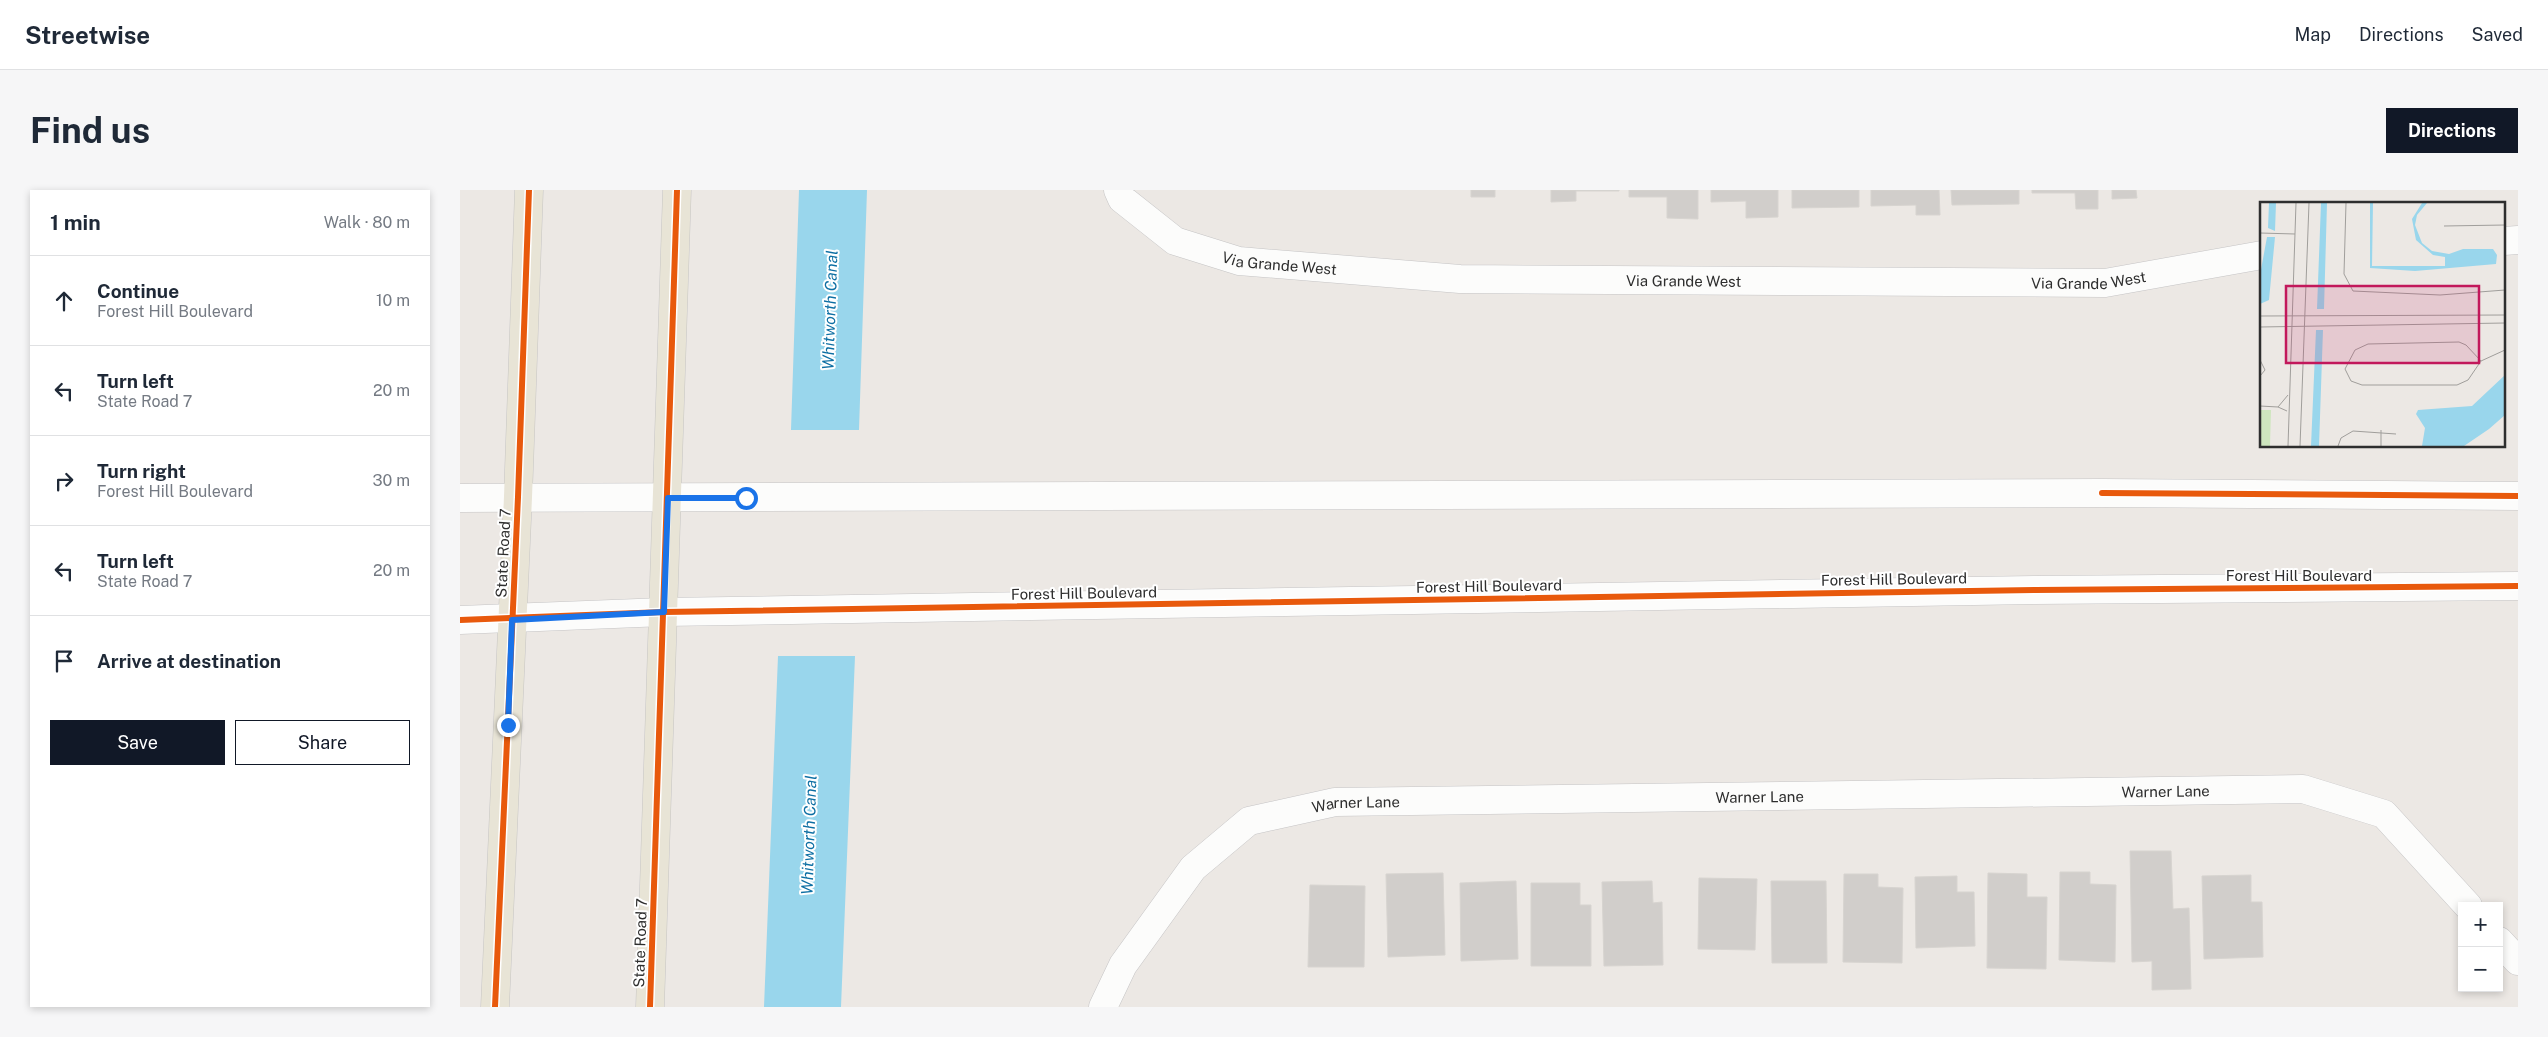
<!DOCTYPE html>
<html lang="en">
<head>
<meta charset="utf-8">
<style>
	:root { --surface:#fff; --page:#f6f6f7; --text:#1f2937; --muted:#747a83; --line:#e0e1e3; --accent:#111827 }
	body { margin:0; font-family:"Public Sans",sans-serif; background:var(--page); color:var(--text) }
	.controls { position:absolute; right:15px; bottom:15px; display:grid; overflow:hidden; border-radius:0px; box-shadow:0 2px 8px #0003 }
	.controls button { width:45px; height:45px; display:grid; place-items:center; padding:0; border:0; border-bottom:1px solid var(--line); background:var(--surface); color:var(--text); font:25px sans-serif }
	.stop { position:absolute; width:15px; height:15px; margin:-11px; border:4px solid #1a73e8; border-radius:50%; background:#fff }
	.stop.end { background:#1a73e8; border-color:#fff; box-shadow:0 1px 5px #0008 }
	.list { margin:0; padding:0; list-style:none }
	h2 { display:flex; justify-content:space-between; align-items:center; height:65px; margin:0; padding:0 20px; font-size:21px }
	h2 small { font-size:16px; font-weight:400; color:var(--muted) }
	.list li { display:grid; grid-template-columns:32px 1fr auto; gap:15px; align-items:center; box-sizing:border-box; height:90px; padding:0 20px; border-top:1px solid var(--line) }
	.list b { display:block; font-size:19px; white-space:nowrap }
	.list p { margin:0; font-size:16px; white-space:nowrap; color:var(--muted) }
	.list em { font-size:16px; font-style:normal; color:var(--muted) }
	.actions { display:flex; gap:10px; padding:15px 20px }
	.actions a { flex:1; padding:11px 0; border:1px solid var(--accent); border-radius:0px; text-align:center; font-size:18px; color:var(--accent) }
	.actions .main { background:var(--accent); color:#fff }
	.icon { flex:none; width:28px; height:28px; fill:none; stroke:currentColor; stroke-width:2; stroke-linecap:round; stroke-linejoin:round }
	.map { position:relative; flex:none; width:2058px; height:817px; overflow:hidden; border-radius:0px }
	header { display:flex; align-items:center; gap:30px; box-sizing:border-box; height:70px; padding:0 25px; background:var(--surface); border-bottom:1px solid var(--line) }
	header strong { font-size:24px }
	nav { display:flex; gap:28px; margin-inline-start:auto; font-size:18px }
	.intro { display:flex; align-items:center; justify-content:space-between; box-sizing:border-box; height:120px; padding:0 30px }
	h1 { margin:0; font-size:35px }
	.button { padding:12px 22px; border-radius:0px; background:var(--accent); color:#fff; font-size:18px; font-weight:700 }
	main { display:flex; gap:30px; padding:0 30px }
	aside { flex:1; background:var(--surface); border-radius:0px; box-shadow:0 2px 8px #0003 }
	.map>svg:first-child { display:block }
	.water { fill:#99d6ec }
	.building { fill:#d1cecb; stroke:#d7d4d0 }
	.lines { fill:none; stroke-linecap:round; stroke-linejoin:round }
	.minor-casing { stroke:#c5c4c5; stroke-width:29 }
	.secondary-casing { stroke:#c5c4c5; stroke-width:29 }
	.primary-casing { stroke:#c6c5c4; stroke-width:29 }
	.minor { stroke:#fcfcfb; stroke-width:28 }
	.secondary { stroke:#fcfcfb; stroke-width:28 }
	.primary { stroke:#e8e4d6; stroke-width:28 }
	.cycleway-casing { stroke:#fff; stroke-width:9 }
	.cycleway { stroke:#e8590c; stroke-width:6 }
	.route { stroke:#1a73e8; stroke-width:6 }
	.labels { text-anchor:middle; dominant-baseline:central; stroke-width:4; stroke-linejoin:round; paint-order:stroke }
	.street-label { font-size:15px; fill:#2e2e2e; stroke:#fff }
	.water-label { font-size:16px; font-style:italic; fill:#0d6fa3; stroke:#fff }
	.inset-road { fill:none; stroke:#a09e9b; stroke-width:1 }
	.view { fill:#c2185b; fill-opacity:0.15; stroke:#c2185b; stroke-width:2.5 }
	.inset-edge { fill:none; stroke:#2e2e2e; stroke-width:2.5 }
</style>
</head>
<body>
<header>
<strong>Streetwise</strong>
<nav><a>Map</a><a>Directions</a><a>Saved</a></nav>
</header>
<div class="intro"><h1>Find us</h1><a class="button">Directions</a></div>
<main>
<aside>
<h2>1 min<small>Walk · 80 m</small></h2>
<ul class="list">
<li><svg class="icon" aria-label="ahead" viewBox="0 0 24 24"><path d="M12 20V5M6 11l6-6 6 6"/></svg><div><b>Continue</b><p>Forest Hill Boulevard</p></div><em>10 m</em></li>
<li><svg class="icon" aria-label="left" viewBox="0 0 24 24"><path d="M17 20v-9H6M10 6l-5 5 5 5"/></svg><div><b>Turn left</b><p>State Road 7</p></div><em>20 m</em></li>
<li><svg class="icon" aria-label="right" viewBox="0 0 24 24"><path d="M7 20v-9h11M14 6l5 5-5 5"/></svg><div><b>Turn right</b><p>Forest Hill Boulevard</p></div><em>30 m</em></li>
<li><svg class="icon" aria-label="left" viewBox="0 0 24 24"><path d="M17 20v-9H6M10 6l-5 5 5 5"/></svg><div><b>Turn left</b><p>State Road 7</p></div><em>20 m</em></li>
<li><svg class="icon" aria-label="arrive" viewBox="0 0 24 24"><path d="M6 21V4h12l-3 4 3 4H6"/></svg><div><b>Arrive at destination</b></div></li>
</ul>
<div class="actions"><a class="main">Save</a><a>Share</a></div>
</aside>
<div class="map">
<svg width="2058" height="817" viewBox="0 0 2058 817">
	<rect width="100%" height="100%" fill="#ece8e4"/>
	<path class="water" d="M339,0H407L399,240H331Z
		M318,466H395L381,817H304Z"/>
	<path class="building" d="M1011,0H1035V7H1011Z
		M1091,0H1159V1H1116V11L1091,12Z
		M1169,0H1238V29L1207,28V7H1169Z
		M1251,0H1318V27L1286,28V11L1251,12Z
		M1332,0H1399V17L1332,18Z
		M1411,0H1479L1480,25H1456V15L1411,16Z
		M1491,0H1559V14L1492,15Z
		M1572,0H1638V19H1616L1615,3H1572Z
		M1652,0H1676L1677,8L1652,9Z
		M1670,661H1711L1713,719L1729,718L1731,799L1692,800V771L1672,772Z
		M1600,682H1630V694L1656,695L1655,772L1599,770Z
		M983,683L985,765L928,767L926,684Z
		M1528,683L1567,684V707H1587L1586,779L1527,778Z
		M1384,684H1418V697L1443,698L1442,773L1383,772Z
		M1791,685V712H1802L1803,767L1744,769L1742,686Z
		M1497,686V702H1514L1515,756L1456,758L1455,687Z
		M1239,688L1297,689L1295,760L1238,759Z
		M1056,691L1058,769L1001,771L1000,693Z
		M1192,691L1193,713L1202,712L1203,775L1144,776L1142,692Z
		M1311,691H1366L1367,773H1312Z
		M1071,693H1120V715H1131V776H1071Z
		M850,695L905,696L904,777H848Z"/>
	<g class="lines">
		<defs>
			<g id="minor">
				<path id="s1" d="M658,0L662,9L715,51L779,71L1000,89L1645,93L1802,65"/>
				<path d="M2044,51L2058,50"/>
				<path d="M2039,751L2058,771"/>
				<path id="s2" d="M643,817L663,775L733,678L789,631L875,612L1843,599L1924,624L2008,716"/>
			</g>
			<path id="secondary" d="M0,308L1642,303L2058,306
				M0,430L204,422L1575,400L2058,396"/>
			<path id="primary" d="M35,817L58,307L69,0
				M190,817L217,0"/>
		</defs>
		<use href="#minor" class="minor-casing"/>
		<use href="#secondary" class="secondary-casing"/>
		<use href="#primary" class="primary-casing"/>
		<use href="#minor" class="minor"/>
		<use href="#secondary" class="secondary"/>
		<use href="#primary" class="primary"/>
		<defs>
			<path id="cycleway" d="M1642,303L2058,306
				M0,430L204,422L1575,400L2058,396
				M35,817L58,307L69,0
				M190,817L217,0"/>
		</defs>
		<use href="#cycleway" class="cycleway-casing"/>
		<use href="#cycleway" class="cycleway"/>
	</g>
	<g class="lines">
		<path class="route" d="M48,535L52,430L204,422L208,308H286"/>
	</g>
	<g class="labels">
		<g class="street-label">
			<text stroke="none"><textPath href="#s1" startOffset="185">Via Grande West</textPath></text>
			<text stroke="none"><textPath href="#s1" startOffset="995">Via Grande West</textPath></text>
			<text stroke="none"><textPath href="#s1" startOffset="590">Via Grande West</textPath></text>
			<text transform="translate(43 363) rotate(-87)">State Road 7</text>
			<text x="1839" y="385">Forest Hill Boulevard</text>
			<text transform="translate(1434 389) rotate(-1)">Forest Hill Boulevard</text>
			<text transform="translate(1029 396) rotate(-1)">Forest Hill Boulevard</text>
			<text transform="translate(624 403) rotate(-1)">Forest Hill Boulevard</text>
			<text stroke="none"><textPath href="#s2" startOffset="1158">Warner Lane</textPath></text>
			<text stroke="none"><textPath href="#s2" startOffset="752">Warner Lane</textPath></text>
			<text stroke="none"><textPath href="#s2" startOffset="348">Warner Lane</textPath></text>
			<text transform="translate(180 753) rotate(-88)">State Road 7</text>
		</g>
		<g class="water-label">
			<text transform="translate(370 120) rotate(-88)">Whitworth Canal</text>
			<text transform="translate(349 645) rotate(-88)">Whitworth Canal</text>
		</g>
	</g>
	<g transform="translate(1800 12)">
		<rect width="245" height="245" fill="#ece8e4"/>
		<path d="M0,208H11L10,244H0Z" fill="#cee6be"/>
		<path d="M9,1H16L15,29L8,26ZM61,1H67L64,107H57ZM110,1H113L112,64H185V55L173,53L156,38L152,17L162,1H167L157,13L155,23L162,41L172,49L189,52L203,47H233L237,53L236,62L155,69L110,66ZM7,35H15L9,98L0,102V73ZM56,128H63L59,244H51ZM245,173V213L229,227L204,244H162L165,226L156,212L158,208L212,204Z" fill="#99d6ec"/>
		<path class="inset-road" d="M86,1L84,72L93,89L180,93L245,88M184,24L245,23M0,31L35,32M0,114L245,113M0,125L245,121M0,158L5,168L0,174M221,159L206,143L199,140L108,142L95,148L85,167L91,179L102,183H197L208,178L221,159L245,148M0,204L18,205L27,209M18,205L28,193M121,228V244M28,244L36,1M40,244L49,1M78,244L81,236L93,229L136,232"/>
		<path class="view" d="M26,84H219V161H26Z"/>
		<rect width="245" height="245" class="inset-edge"/>
	</g>
</svg>
<div class="controls">
<button>+</button>
<button>−</button>
</div>
<div class="stop" style="left:286px;top:308px"></div>
<div class="stop end" style="left:48px;top:535px"></div>
</div>
</main>
</body>
</html>
